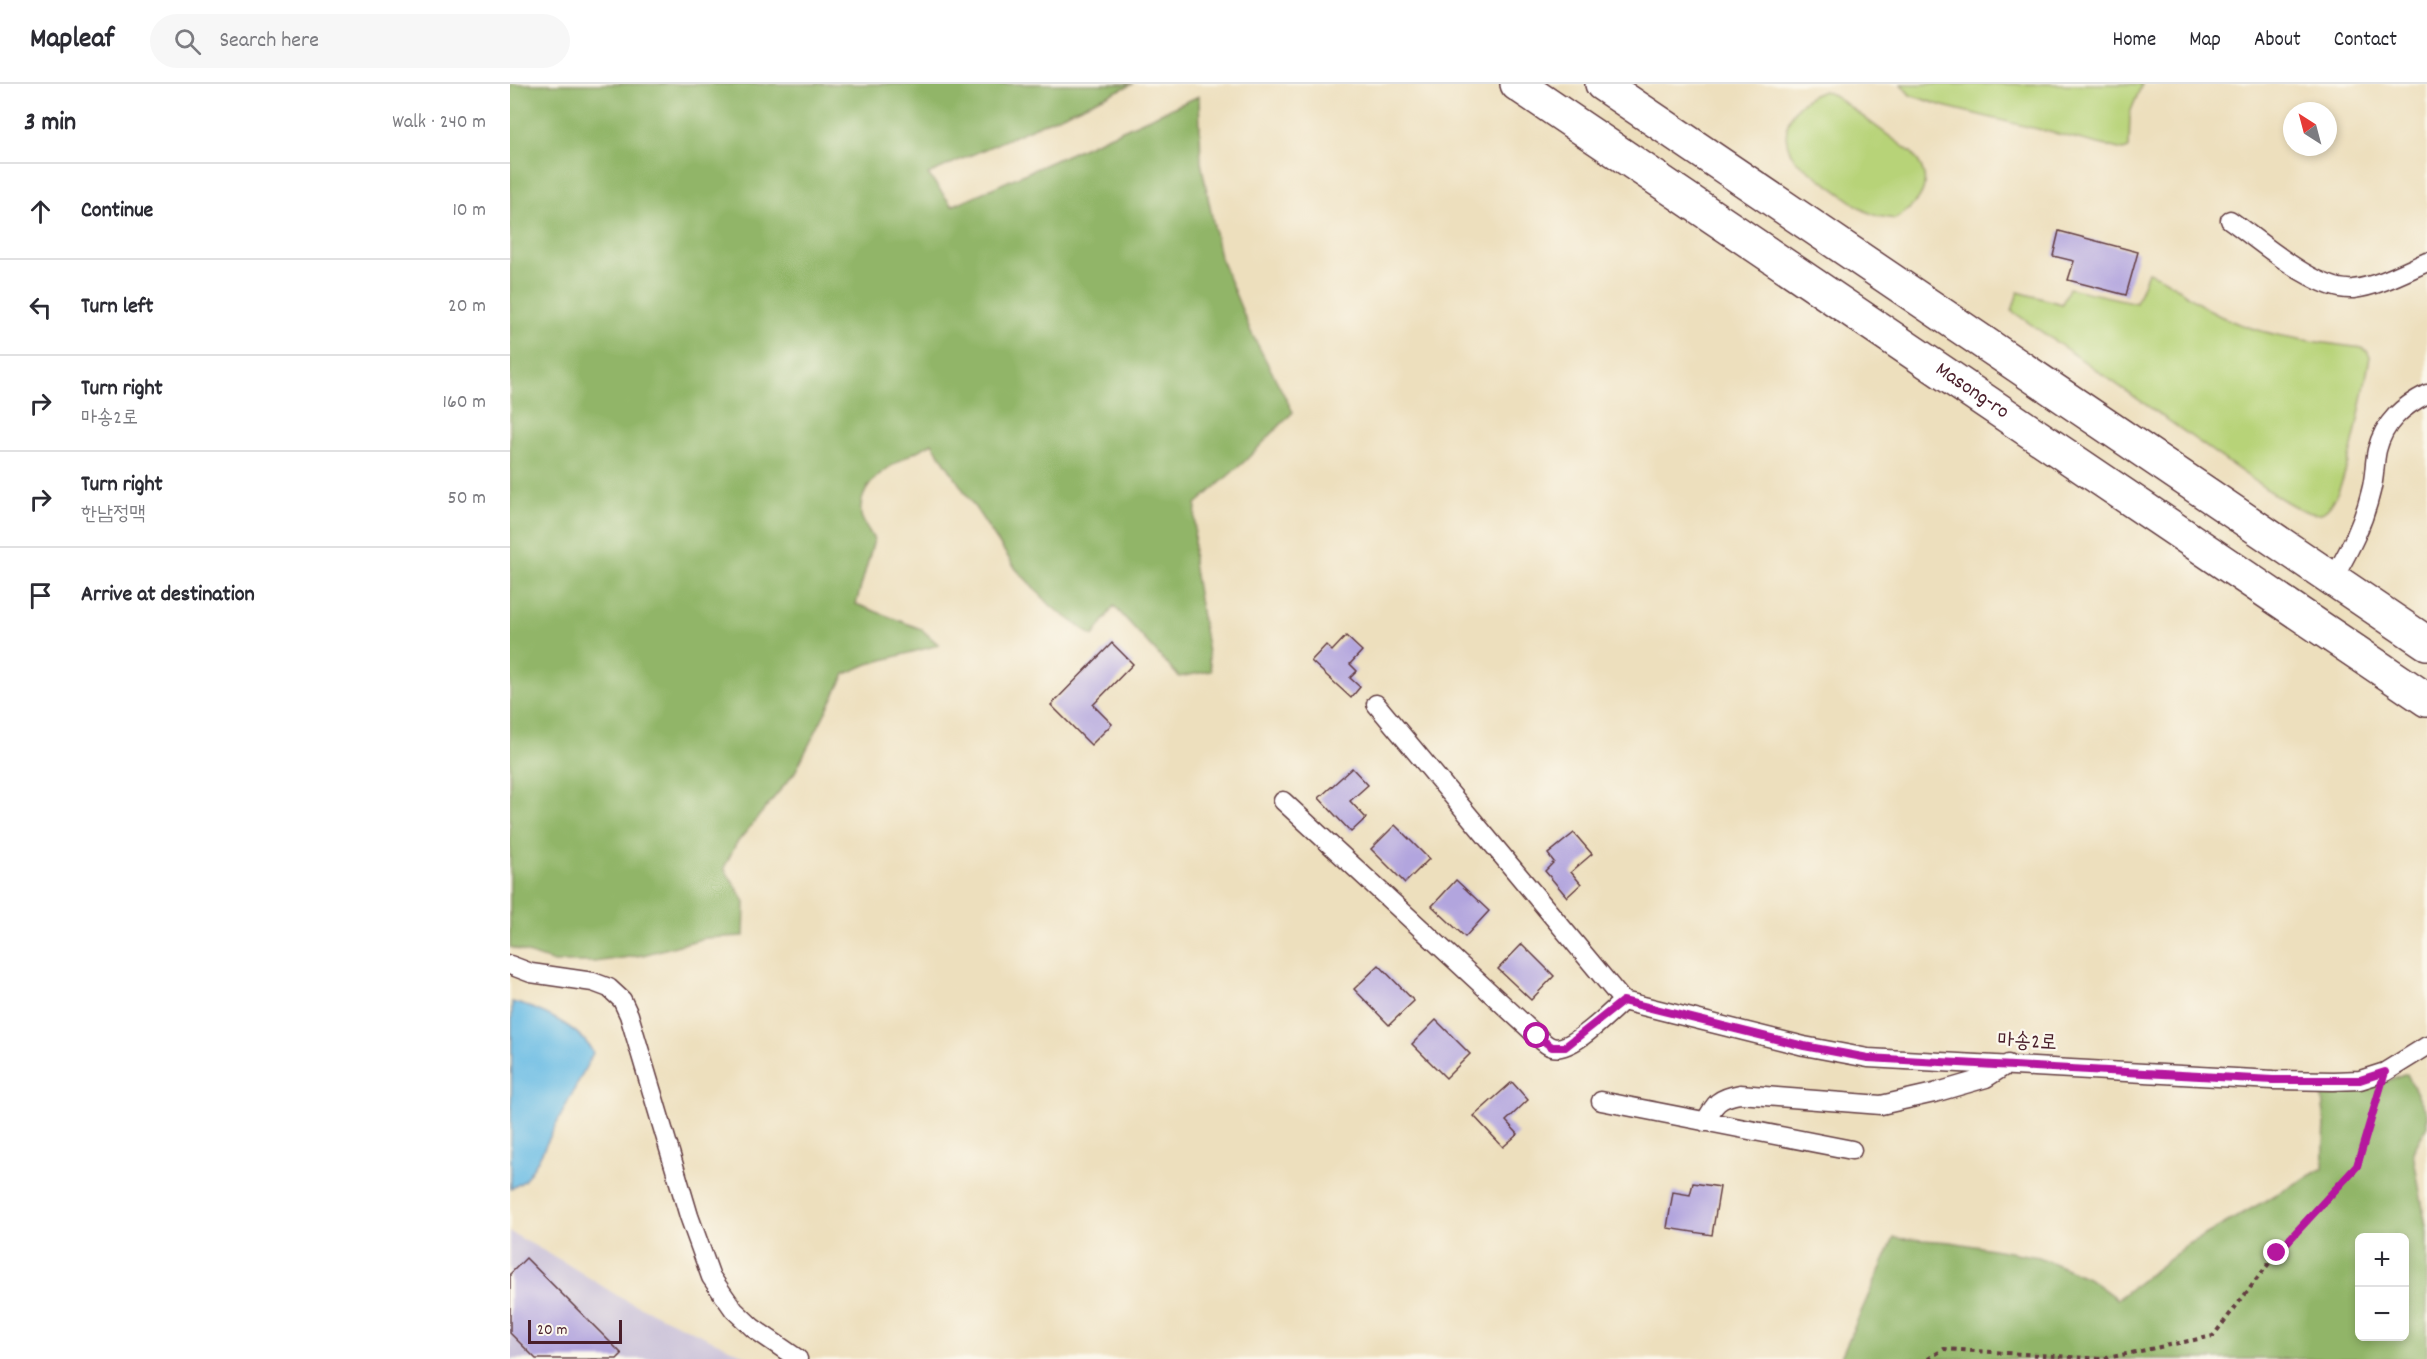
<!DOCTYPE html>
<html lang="en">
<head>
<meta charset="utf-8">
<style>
	:root { --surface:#fff; --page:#f7f7f7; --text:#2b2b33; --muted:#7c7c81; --line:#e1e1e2 }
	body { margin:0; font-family:Dekko,"Poor Story",sans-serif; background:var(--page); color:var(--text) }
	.controls { position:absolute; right:18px; bottom:18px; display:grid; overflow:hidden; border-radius:9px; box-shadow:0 3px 9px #0003 }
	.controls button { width:54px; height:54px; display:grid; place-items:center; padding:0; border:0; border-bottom:2px solid var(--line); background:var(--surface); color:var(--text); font:30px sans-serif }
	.compass { position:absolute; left:1773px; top:18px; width:54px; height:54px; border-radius:50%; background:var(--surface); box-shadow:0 3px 9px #0003; rotate:324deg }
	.scale { position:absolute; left:18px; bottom:15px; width:94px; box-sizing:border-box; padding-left:6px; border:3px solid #4a1f2b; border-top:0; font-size:16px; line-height:21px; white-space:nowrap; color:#4a1f2b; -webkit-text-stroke:4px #fbf7ec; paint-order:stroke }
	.stop { position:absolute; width:18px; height:18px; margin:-14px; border:4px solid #b5179e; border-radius:50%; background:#fff }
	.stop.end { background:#b5179e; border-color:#fff; box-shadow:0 2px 6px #0008 }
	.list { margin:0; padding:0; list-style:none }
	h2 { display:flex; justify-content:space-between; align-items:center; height:78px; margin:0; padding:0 24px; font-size:26px }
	h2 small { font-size:20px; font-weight:400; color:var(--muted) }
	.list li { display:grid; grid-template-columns:39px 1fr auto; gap:18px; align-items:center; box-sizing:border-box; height:96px; padding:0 24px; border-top:2px solid var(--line) }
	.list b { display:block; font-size:22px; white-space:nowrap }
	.list p { margin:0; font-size:20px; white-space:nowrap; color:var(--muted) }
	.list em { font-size:20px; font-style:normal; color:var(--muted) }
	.icon { flex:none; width:33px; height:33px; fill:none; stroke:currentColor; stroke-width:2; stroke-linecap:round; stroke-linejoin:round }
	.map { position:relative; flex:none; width:1917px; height:1275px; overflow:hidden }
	header { display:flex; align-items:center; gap:36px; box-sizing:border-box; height:84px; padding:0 30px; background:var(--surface); border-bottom:2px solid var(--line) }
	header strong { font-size:28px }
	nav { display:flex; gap:33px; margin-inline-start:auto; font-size:21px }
	.search { width:420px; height:54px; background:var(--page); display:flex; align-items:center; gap:15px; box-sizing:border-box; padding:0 21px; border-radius:33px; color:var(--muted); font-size:22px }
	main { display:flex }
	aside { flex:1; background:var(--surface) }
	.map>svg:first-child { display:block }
	.industrial { fill:#c8bfd8 }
	.green { fill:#b7d378; stroke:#807952; stroke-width:1.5 }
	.forest { fill:#91b568; stroke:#6e6a4a; stroke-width:1.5; fill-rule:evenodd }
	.water { fill:#68bbe4; stroke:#596d88; stroke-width:1.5 }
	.building { fill:#b2a5de }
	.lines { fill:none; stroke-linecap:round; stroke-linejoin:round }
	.service-casing { stroke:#623c41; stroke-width:21 }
	.tertiary-casing { stroke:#623c41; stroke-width:36 }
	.path { stroke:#623c41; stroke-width:4; stroke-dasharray:4.5 4.5; stroke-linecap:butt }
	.service { stroke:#fff; stroke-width:18 }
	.tertiary { stroke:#fff; stroke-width:33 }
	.route { stroke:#b5179e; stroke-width:8 }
	.labels { text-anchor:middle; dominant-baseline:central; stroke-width:4.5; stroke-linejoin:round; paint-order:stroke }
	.street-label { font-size:21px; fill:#4a1f2b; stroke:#fbf7ec }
</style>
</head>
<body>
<header>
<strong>Mapleaf</strong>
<div class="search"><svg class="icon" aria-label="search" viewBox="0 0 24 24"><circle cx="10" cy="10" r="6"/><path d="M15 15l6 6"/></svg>Search here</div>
<nav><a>Home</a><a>Map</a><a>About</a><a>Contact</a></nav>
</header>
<main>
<aside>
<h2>3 min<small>Walk · 240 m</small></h2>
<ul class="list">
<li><svg class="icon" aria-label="ahead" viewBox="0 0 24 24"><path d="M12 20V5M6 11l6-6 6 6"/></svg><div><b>Continue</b></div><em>10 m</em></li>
<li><svg class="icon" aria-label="left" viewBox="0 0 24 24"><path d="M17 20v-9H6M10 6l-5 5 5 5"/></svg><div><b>Turn left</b></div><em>20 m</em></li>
<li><svg class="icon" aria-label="right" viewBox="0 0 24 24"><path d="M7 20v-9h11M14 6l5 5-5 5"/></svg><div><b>Turn right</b><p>마송2로</p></div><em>160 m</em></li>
<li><svg class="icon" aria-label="right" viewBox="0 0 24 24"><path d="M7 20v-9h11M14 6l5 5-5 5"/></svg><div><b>Turn right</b><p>한남정맥</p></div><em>50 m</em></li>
<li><svg class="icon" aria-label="arrive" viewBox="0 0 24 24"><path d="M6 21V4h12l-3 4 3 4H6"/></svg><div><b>Arrive at destination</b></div></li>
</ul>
</aside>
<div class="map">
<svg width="1917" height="1275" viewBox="0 0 1917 1275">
	<rect width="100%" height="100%" fill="#fbf7ec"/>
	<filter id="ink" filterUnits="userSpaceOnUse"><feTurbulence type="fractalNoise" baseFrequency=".0167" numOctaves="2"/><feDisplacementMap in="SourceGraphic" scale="12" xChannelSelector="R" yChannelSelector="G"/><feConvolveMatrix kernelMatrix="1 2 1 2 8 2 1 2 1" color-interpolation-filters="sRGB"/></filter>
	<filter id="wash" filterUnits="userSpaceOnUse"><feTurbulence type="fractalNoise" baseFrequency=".008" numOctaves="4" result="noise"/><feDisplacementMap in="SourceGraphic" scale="24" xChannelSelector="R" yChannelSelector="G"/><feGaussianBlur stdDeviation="1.35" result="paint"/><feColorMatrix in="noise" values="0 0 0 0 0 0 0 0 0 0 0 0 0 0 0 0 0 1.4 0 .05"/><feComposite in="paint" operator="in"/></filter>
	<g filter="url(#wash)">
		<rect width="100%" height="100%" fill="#eddfbd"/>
		<path class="industrial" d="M0,1148L54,1178L111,1214L243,1275H0Z"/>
		<path class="green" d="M1391,0H1632L1620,29L1619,64L1613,66L1433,22L1400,11Z
			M1314,7L1325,12L1402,69C1426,96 1413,118 1385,135L1367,132L1355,127L1286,77C1264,49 1282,16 1314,7Z
			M1638,188C1663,196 1681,217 1704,229C1748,252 1804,258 1852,264L1857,267L1860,273C1854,301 1837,422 1811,429C1798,433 1776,417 1765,411L1502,227L1508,208L1552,220L1559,204L1626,219Z"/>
		<path class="forest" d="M0,0H623L418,90L442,122L689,12L691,78L710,173L741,248L783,328L735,377L686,420L683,479L701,587L669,593L604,522L583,552L542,523L506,485L422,359C394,375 347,392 351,431C352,438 361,449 364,456L346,520L411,545L429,561L358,580L335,590L285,688L226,760L214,784L235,818L234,852L195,854L133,871L85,878H44L0,863Z
			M1897,990L1917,1029V1042L1903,1068L1917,1148V1275H1330L1384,1154L1441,1158L1529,1173L1578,1194L1607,1215L1679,1160L1813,1084L1815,1038L1811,1007L1854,1005ZM1850,1154H1894V1252H1850Z"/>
		<path class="water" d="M2,918C28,924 71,943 83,969L28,1076L14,1097L1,1105Z"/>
		<g id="blocks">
			<path class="building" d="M1549,147L1628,168L1616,211L1558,196L1564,177L1543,172Z
				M836,552L852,567L840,580L847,587L840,594L850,603L841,614L801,577L816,561L822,567Z
				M602,559L623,580L583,621L602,640L581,661L541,621Z
				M842,684L858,701L840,717L856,734L841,748L809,714Z
				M885,741L919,775L895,799L861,765Z
				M1064,749L1082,770L1061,788L1071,800L1057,813L1035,787L1044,778L1038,770Z
				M946,796L979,827L955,853L922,822Z
				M1012,860L1044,892L1021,916L988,885Z
				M869,881L904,917L879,941L844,905Z
				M926,936L960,970L936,994L902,960Z
				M1002,998L1018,1016L996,1037L1008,1050L993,1063L964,1032Z
				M1183,1099L1210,1103L1202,1151L1157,1144L1163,1108L1180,1111Z
				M16,1174L112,1270L107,1275H26L0,1249V1190Z"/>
		</g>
	</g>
	<g filter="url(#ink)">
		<use href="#blocks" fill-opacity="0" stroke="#623c41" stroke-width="1.5"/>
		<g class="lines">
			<defs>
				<path id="service" d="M1720,136C1750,157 1807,208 1843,205C1868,202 1894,188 1917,178
					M1823,495C1840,465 1853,441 1861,407C1865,393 1864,379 1867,366C1874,338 1893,322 1917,310
					M866,620L1113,917
					M773,717L1027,952C1031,956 1037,962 1042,963C1061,969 1098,930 1113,917
					M0,881L21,889L83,898L99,904L112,916L119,931L179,1132L201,1193L224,1226L243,1244L288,1275
					M1113,917L1294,962L1358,974L1763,996L1823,997L1850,996L1875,988L1917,962
					M1091,1017L1342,1066
					M1195,1038C1205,1019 1208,1014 1230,1010L1371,1021L1424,1009L1476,994L1498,980"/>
				<g id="tertiary">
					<path id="s1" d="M1007,0L1917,616"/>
					<path d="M1092,0L1917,559"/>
				</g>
			</defs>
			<use href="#service" class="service-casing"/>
			<use href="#tertiary" class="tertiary-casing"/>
			<path class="path" d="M1418,1275L1434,1265L1592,1275L1703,1252L1767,1169L1847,1082L1866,1018"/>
			<use href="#service" class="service"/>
			<use href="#tertiary" class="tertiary"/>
		</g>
	</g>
	<g class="lines" filter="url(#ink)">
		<path class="route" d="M1027,952L1042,963H1055L1113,917L1294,962L1358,974L1763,996H1850L1875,988L1847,1082L1767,1169"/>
	</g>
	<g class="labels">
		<g class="street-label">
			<text stroke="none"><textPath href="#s1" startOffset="549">Masong-ro</textPath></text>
			<text transform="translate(1517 959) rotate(3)">마송2로</text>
		</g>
	</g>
</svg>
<div class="controls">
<button>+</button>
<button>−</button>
</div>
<svg class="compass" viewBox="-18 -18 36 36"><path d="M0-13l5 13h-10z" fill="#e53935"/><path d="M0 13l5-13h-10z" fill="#7c7c81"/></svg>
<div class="scale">20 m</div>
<div class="stop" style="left:1027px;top:952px"></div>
<div class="stop end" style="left:1767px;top:1169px"></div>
</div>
</main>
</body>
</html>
